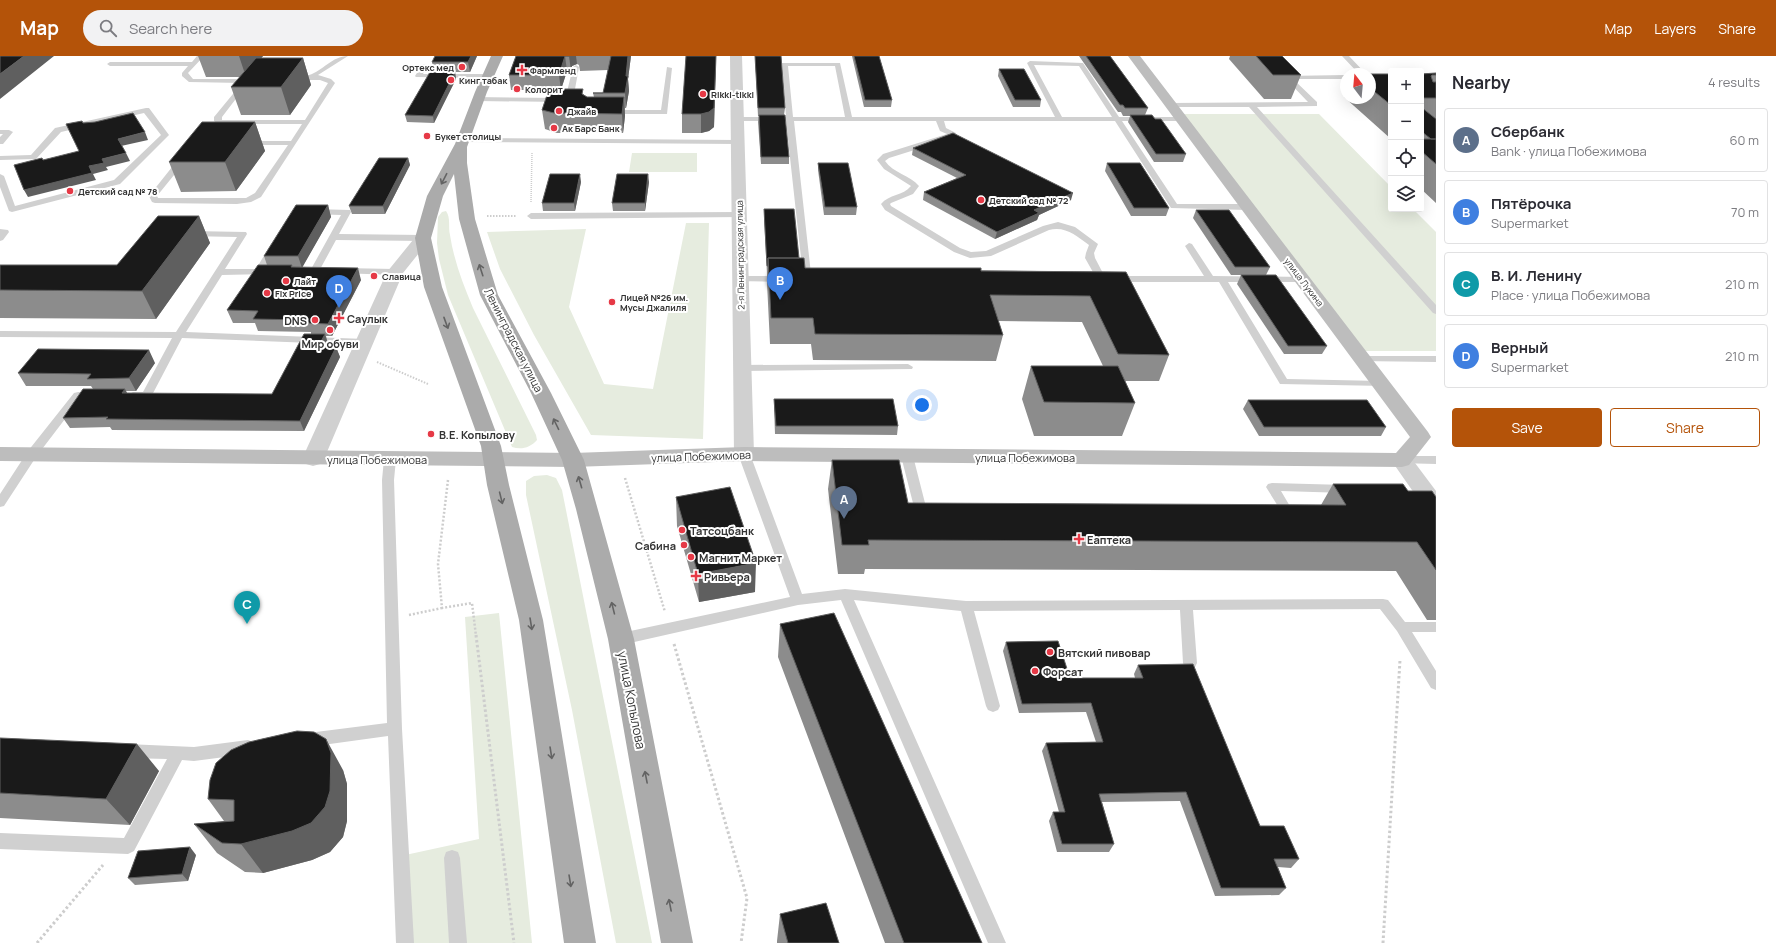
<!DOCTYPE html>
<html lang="en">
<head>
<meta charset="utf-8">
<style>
	:root { --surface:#fff; --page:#f2f2f3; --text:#2b2b33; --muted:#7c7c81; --line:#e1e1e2; --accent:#b45309 }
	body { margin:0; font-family:Manrope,sans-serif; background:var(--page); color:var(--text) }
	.controls { position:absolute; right:12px; top:12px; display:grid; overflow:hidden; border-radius:4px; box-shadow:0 4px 16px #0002 }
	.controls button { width:36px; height:36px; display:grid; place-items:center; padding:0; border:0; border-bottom:1px solid var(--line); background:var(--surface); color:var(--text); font:20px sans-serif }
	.compass { position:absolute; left:1340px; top:12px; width:36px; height:36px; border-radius:50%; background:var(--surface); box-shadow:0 4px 16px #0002; rotate:344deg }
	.you { position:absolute; left:922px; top:349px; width:14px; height:14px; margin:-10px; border:3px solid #fff; border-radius:50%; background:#1a73e8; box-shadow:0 0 0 6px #1a73e833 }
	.badge { display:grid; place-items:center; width:26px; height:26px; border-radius:50%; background:var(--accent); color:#fff; font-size:13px; font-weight:700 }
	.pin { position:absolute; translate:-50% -33px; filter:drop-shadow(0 1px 2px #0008) }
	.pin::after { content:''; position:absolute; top:21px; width:14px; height:12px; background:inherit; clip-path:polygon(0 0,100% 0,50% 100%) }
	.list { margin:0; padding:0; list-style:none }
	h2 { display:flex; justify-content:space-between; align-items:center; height:52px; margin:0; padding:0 16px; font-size:17px }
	h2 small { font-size:13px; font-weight:400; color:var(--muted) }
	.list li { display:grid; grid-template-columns:26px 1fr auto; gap:12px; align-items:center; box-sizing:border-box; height:64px; margin:0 8px 8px; padding:0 8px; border:1px solid var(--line); border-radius:4px }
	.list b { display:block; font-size:15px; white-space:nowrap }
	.list p { margin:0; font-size:13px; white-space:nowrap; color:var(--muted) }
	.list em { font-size:13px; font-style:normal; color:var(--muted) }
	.actions { display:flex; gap:8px; padding:12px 16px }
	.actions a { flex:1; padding:9px 0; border:1px solid var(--accent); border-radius:4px; text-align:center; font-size:14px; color:var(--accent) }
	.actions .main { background:var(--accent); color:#fff }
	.icon { flex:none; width:22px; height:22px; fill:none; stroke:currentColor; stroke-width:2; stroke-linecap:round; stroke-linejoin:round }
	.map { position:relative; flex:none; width:1436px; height:887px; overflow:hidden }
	header { display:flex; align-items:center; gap:24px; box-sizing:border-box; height:56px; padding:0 20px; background:var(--accent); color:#fff }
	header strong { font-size:19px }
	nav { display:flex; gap:22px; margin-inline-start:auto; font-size:14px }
	.search { width:280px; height:36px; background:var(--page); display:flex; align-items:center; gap:10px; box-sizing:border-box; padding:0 14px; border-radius:22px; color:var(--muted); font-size:15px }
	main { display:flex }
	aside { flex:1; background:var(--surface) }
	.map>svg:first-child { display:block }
	.green { fill:#e6ecdf }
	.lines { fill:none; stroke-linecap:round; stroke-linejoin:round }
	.path-far3 { stroke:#cdcdcd; stroke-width:1.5; stroke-dasharray:1 1; stroke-linecap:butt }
	.path-far2 { stroke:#cdcdcd; stroke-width:2; stroke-dasharray:1.5 1.5; stroke-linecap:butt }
	.path-far1 { stroke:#cdcdcd; stroke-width:2.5; stroke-dasharray:2 2; stroke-linecap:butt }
	.path { stroke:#cdcdcd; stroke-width:3; stroke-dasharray:2.5 2.5; stroke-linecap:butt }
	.lane { fill:#d0d0d0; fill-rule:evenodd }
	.street { fill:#d0d0d0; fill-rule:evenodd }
	.secondary { fill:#bdbdbd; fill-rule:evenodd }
	.primary { fill:#ababab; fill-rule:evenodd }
	.wall { fill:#8c8c8c; fill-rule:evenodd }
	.shaded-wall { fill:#5f5f5f }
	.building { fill:#1a1a1a; stroke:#5f5f5f }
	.oneway { stroke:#636363 }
	.poi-dot { fill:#e63946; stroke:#fff; stroke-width:1.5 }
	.labels { text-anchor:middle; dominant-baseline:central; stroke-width:4; stroke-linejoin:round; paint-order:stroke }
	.far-poi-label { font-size:9px; font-weight:bold; fill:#333; stroke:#fff; text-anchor:start }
	.far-street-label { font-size:9px; fill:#333; stroke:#fff }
	.poi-label { font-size:11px; font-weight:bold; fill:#333; stroke:#fff; text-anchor:start }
	.street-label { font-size:11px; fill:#333; stroke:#fff }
	.near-street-label { font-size:13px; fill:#333; stroke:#fff }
</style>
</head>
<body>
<header>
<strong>Map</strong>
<div class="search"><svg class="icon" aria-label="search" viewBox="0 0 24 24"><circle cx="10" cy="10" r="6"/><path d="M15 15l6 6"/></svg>Search here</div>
<nav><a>Map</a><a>Layers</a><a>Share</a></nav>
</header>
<main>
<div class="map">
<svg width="1436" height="887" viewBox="0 0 1436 887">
	<rect width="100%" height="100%" fill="#fff"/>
	<path class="green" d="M1183,58H1319L1391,131V153H1413L1436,176V295H1365Z
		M632,97H697V116H629Z
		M446,155C451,162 448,171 450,179C454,205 463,228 473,252L536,379L537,384C530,392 521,394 512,391L448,239L439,203L437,187L438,161L442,156Z
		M686,167H709L703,383L591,379L534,279L500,213L487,176L586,173L569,251L604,328L653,333Z
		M547,419L556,422L562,434L652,887H616L572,654L526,439V425L534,420Z
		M499,557L532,887H396V801L479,783L465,561Z"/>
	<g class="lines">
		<path class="path-far3" d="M531,146L532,97"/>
		<path class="path-far2" d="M487,160H516
			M377,306L428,328"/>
		<path class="path-far1" d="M625,422L665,556
			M448,424L438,508L442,552L472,547L476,580
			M409,559L442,552"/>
		<path class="path" d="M476,579L514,887
			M674,588L747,842L741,887
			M37,887L103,809
			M1383,887L1400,604"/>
		<path class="lane" d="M197,0H204L188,17L193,23H251L254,25L248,27L222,61V64H305L328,27L320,24H294L291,22C296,18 303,21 309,19C323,15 332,0 348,0L318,19L331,23L335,27L261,141L251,146L237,148L155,147L152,146L149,140L180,101H183L187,103L157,140L158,142H246L255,137L288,89H247L243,87L244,85H291L302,68H218L214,65V61L242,27L189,26L182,20V17L188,10H110L107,8L110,6H192Z
			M1342,0H1349L1366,18H1359Z
			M1030,5L1083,7L1119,61H1184L1185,63L1181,65H1122L1177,148H1247L1251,151L1247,154L1171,152L1115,65H944L946,72L956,77V81L889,102L885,105C893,117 910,119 919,130L913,138L891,147L890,148L891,150L960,192L971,196L986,195L1043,170L1058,166L1075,171L1098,188L1094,197L1095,202L1106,223L1104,225H1098L1085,202L1086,197L1089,189C1076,180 1066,170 1049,174L991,200L970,202L954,196L885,154L881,148C889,138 903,140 911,130L884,113L877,104L883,98L947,78L940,75L936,65H794L811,218L806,221L803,220L786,65H737L733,63L737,61H786L782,7H840L852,61H1055L1027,7ZM1034,9L1079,10L1112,61H1062ZM788,10H835L845,61H793Z
			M424,8L427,10L423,18H488L491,20L488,22L416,21L415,20L422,9Z
			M576,9L579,11L573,44L569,46L565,44L573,11Z
			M667,11L672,12L667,58H607L606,56L610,54H661Z
			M1346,19V23H1293L1317,46V50L1257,51L1436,249V258L1433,257L1249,51H1170L1166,49L1170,47L1308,46L1285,22V20Z
			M475,41L561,42L565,44L561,46L478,45H475Z
			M146,52H149L169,79L120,128L12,156L9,155L0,131V118L4,120L15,150L114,124L161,79L144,57L61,76L36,103L0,104V100L31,99L55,72Z
			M0,74H9L13,76L3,88H0V81L3,78H0Z
			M460,82L737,84L741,86L737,88L463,86H460Z
			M313,153L350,154L351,156L339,178L423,179L427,182L423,185L336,184L318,217H312L310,215L341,159L310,158L309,156Z
			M739,156L742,157L743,159L742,161L531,163L527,160L531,157Z
			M0,173L8,174L9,176L3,184L0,185Z
			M190,175L246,176L247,178L225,213H256L271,188L274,187L278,190L265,213L269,214L271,216L269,218L222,219L186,276L365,283L370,286L365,289L182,282L151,341L133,342L128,339L133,336H143L172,282L0,281V275L176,276L237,181L187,180L186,178Z
			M1189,187L1192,188L1213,220L1305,221L1307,223L1305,225L1302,226H1228L1287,323L1381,325L1385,326L1386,328L1385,330L1280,328L1219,226H1113L1108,223L1113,220H1204L1185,190Z
			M342,212L395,213L400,216L395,219L339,217L337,215L339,213Z
			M740,220H783L788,223L783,226L737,225L735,223L737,221Z
			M1362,300H1436V306L1358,305L1357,303Z
			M908,308L913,311L912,313L742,315L737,312L742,309Z
			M78,336H94L99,339L94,342H81L36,401L4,450L0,451V438L28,395L74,337Z
			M744,394L748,395L750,398L802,538L845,533L966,545L1383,543L1388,544L1405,566H1436V576H1412L1436,615V634L1431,632L1397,575L1380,553L1193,554L1197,607L1195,611L1190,613L1185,611L1183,607L1180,554L974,555L1000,650L998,654L993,656L988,654L986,650L961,555L854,544L1006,887H988L841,544L798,549L621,589L616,587L614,583L616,579L621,577L790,541L738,398L740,395Z
			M907,396L911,397L913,400L925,447L936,448L938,451L936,454L932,455L916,454L914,451L901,400L903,397Z
			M390,399L394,400L396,403L394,424L402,673L414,887H396L388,680L308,691L303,689L301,684L303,679L308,677L387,667L382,424L384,403L386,400Z
			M1402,400H1436V408L1398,407L1396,404L1398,401Z
			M1272,427L1346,429L1350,430L1352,433L1350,436L1346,437L1281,435L1291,452L1289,455L1285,456L1281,455L1266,431L1268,428Z
			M248,684L253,686L256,691L253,696L248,698L194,705L182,704L134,795L128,798L0,793V777L124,782L167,703L127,702L122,700L119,695L122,690L127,688L194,691Z
			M452,794L458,796L460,802L467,887H449L444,802L446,796Z"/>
		<path class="street" d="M730,0H742L754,398L751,403L744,405L737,403L734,398Z
			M423,177L429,179L431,182L403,217L324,403L320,408L313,410L306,408L302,403L387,216L417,179Z
			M1402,397L1409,399L1436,435V459L1428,457L1391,404L1395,399Z"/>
		<path class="secondary" d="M1128,0H1140L1428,376L1431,381L1409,409L1402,411L744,405L573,411L0,405V391L573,397L744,391L1396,397L1410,381Z"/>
		<path class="primary" d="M491,0H503L487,36L467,91V107L475,163L498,239L551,337L584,404L634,583L693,887H661L608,583L576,453L562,404L531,337L480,239L459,163L454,118L443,140L431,182L442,231L501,390L509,429L543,564L596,887H564L519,564L487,429L481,390L424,231L415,182L427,140L455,88L475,36Z"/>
	</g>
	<path class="wall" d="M198,0H263L261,2H303L311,29L290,59H241L231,31L240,21H206Z
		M477,0L470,16H455L456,23L434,67L407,66L405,59L434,16L432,6Z
		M516,0H631L628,23L629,35L626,52H625V60L623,77H557L545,73L542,54L549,34H511L509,19ZM577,8L579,9L580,15L608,14L603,37H593L594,41H587L583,38L561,33L567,15H571L572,10Z
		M686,0H716L714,71L709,75L701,77H682V58Z
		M755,0H781L785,52L784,59L789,101V108H761L758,66L759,60H758Z
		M852,0H879L892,44L891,51H864Z
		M1079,0H1110L1148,52L1145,59L1155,63L1186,98L1183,106H1154L1128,66L1130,60H1123L1121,56H1118Z
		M1230,0H1282L1301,19L1291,43H1264L1229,3Z
		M999,13L1041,44L1040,51H1013L998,20Z
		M1436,17V147L1421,133V18Z
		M1370,18H1391V83L1344,41L1346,36V42H1370Z
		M255,66L265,95L236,135L181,136L169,106Z
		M913,92L1071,144L1039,159L1037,164L995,183L923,144L924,136L957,122L912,99Z
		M408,102L410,109L385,158H352L349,150Z
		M818,107L857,151L856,159H824L818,114Z
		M1107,107L1169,152L1166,160H1131L1105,115Z
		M581,126L575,155H543L542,147Z
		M649,126L645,155H613L612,147Z
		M328,149L331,161L302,211L361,224L332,280H326L328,288L327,291H336L340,301L304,375L112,374L110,371L70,372L63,362L93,333L91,330H26L18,317L155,307L136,335H126L127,337L272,338L311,278V276L258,275L255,267H233L227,254L267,209L264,200Z
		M764,153L799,202L805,212L1126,216L1169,299L1159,325H1125L1135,347L1122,380H1034L1022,343L1031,310H1103L1082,266L998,265L1003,279L996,305L813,304L811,288H770L767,227V218L764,161Z
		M1196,154L1270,211L1266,219H1231L1193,162Z
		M199,160L210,187L156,263L0,262V209H117Z
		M1241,219L1327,290L1322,298H1284L1237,228Z
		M774,343L898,370L897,379L775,378L774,351Z
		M1248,344L1386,371L1381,380H1259L1243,353Z
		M832,404L908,447L1321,449L1333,428L1408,435L1436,441V564H1427L1396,515L865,513L864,518H838L828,433Z
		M676,441L755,536L699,546L677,470Z
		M780,568L982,887H885L778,601Z
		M1006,586L1070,622H1135L1134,618L1138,609L1260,770L1299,803L1291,812L1278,811L1286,832L1279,839L1215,840L1180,745L1102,746L1114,788L1109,796H1057L1049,765L1053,756H1059L1042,695L1046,687L1096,686L1086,656L1019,657L1003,595Z
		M0,682L159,715L130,769L0,762Z
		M343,714L347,728V765L343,781L330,796L312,804L263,817L245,816L217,797L194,768L224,765L208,743Z
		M196,799L188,825L135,829L128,822Z
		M780,858L839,887H777V885Z"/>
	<path class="shaded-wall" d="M24,0H54L0,43V18Z
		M239,0H263L246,21Z
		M471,0H477L470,16L468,6Z
		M565,0L567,15L561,34L559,19Z
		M569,0H576L577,8L572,10L571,15Z
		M628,0H631L628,23L629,35L626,52L625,37L626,20Z
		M716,0L714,71L709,75L701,77V58Z
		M303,2L311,29L290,59L281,31Z
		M455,16L456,23L434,67L433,60Z
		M624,41L625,60L623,77L622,58Z
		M255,66L265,95L236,135L225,106Z
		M145,76L148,84L121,90L118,83Z
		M126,97L130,105L106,111L108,114L93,118L96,124L28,141L24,134L89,110L102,103Z
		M408,102L410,109L385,158L383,150Z
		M580,118L581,126L575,155L574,147Z
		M648,118L649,126L645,155V147Z
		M1073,137L1071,144L1039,159L1037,164L995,183L997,176L1034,154Z
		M328,149L331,161L302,212L298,200Z
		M199,160L210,187L156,263L142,235Z
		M358,212L361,224L332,280L328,268Z
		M325,278L328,288L322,301L318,291Z
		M336,291L340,301L304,375L300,365Z
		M149,294L155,307L136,335L129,322Z
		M125,333L130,343L122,337Z
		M756,507L755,536L699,546L698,518Z
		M326,683L343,714L347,728V765L343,781L330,796L312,804L263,817L241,788Z
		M137,688L159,715L130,769L106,743Z
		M190,791L196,799L188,825L182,818Z"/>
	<path class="building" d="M0,0H24L0,18Z
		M435,0H471L468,6H432Z
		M516,0H569H565L559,19H509Z
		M611,0H628L626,20H628L625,37H593H603Z
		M686,0H716L714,52L709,56L701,58H682Z
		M755,0H781L785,52H758Z
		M854,0H879L892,44H865Z
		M1086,0H1110L1148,52H1125L1123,49H1120Z
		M1256,0H1282L1301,19H1273Z
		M256,2H303L281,31H231Z
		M999,13H1024L1041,44H1015Z
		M430,16H455L433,60L405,59Z
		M1436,17V19H1432L1431,20L1433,26H1436V42H1421V18Z
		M1369,18H1391V49L1370,32V18Z
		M549,33H583L582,38L587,41H624L622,58L554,57L542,54Z
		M1421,51L1436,63V83H1431L1421,75Z
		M133,57L145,76L118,83L126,97L102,103L104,107L89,110L92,117L24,134L14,109L42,102L43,104L79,95L66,68L82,65L83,67L95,66Z
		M759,59H785L789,101H761Z
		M1130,59H1152L1155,63H1161L1186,98H1156Z
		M202,66H255L225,106H169Z
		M953,77L1073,137L1034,154L1039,157L997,176L924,136L966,119L913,92Z
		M1421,83H1436V108L1421,95Z
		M379,102H408L383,150H349L350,148Z
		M818,107H848L857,151H825Z
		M1107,107H1140L1169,152H1134Z
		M550,118H580L574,147H542Z
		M617,118H648L645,147H612Z
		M296,149H328L298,200H264Z
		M764,153H794L799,202H768V210H767Z
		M1196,154H1229L1270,211H1235Z
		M158,160H199L142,235L0,234V209H117Z
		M768,202H804L805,212H981V215L1126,216L1169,299L1118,298L1090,240L990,239L1003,279L815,278L813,262H771Z
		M258,209H292L291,211L358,212L328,268L307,267L309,264L253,263L258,255L227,254Z
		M1241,219H1276L1327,290H1288Z
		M304,278H325L318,291H336L300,365L106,363L108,361L63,362L83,333H125L122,337L272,338Z
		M38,293L149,294L129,322L87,323L91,318L18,317Z
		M1031,310H1118L1135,347L1044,346Z
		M774,343H893L898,370H776Z
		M1248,344H1367L1386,371H1264Z
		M832,404H899L908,447L1346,449L1333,428H1403L1408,435H1432L1436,441V514L1417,486L868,484L869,489H842Z
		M730,431L756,507L698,518L676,441Z
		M834,557L982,887H904L780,568Z
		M1058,585L1070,622H1143L1138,609L1193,608L1260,770H1284L1299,803H1274L1286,832H1221L1186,736L1099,738L1114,788H1062L1053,756H1065L1046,687L1103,686L1091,647L1022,648L1006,586Z
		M297,675L314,676L326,683L331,697L330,735L325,751L311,767L292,775L241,788L222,787L194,768L234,765V744L208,743L210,724L216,707L231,694L249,686Z
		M0,682L137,688L106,743L0,737Z
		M190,791L182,818L128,822L138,795Z
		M826,847L839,887H788L780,858Z"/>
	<defs><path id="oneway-shaft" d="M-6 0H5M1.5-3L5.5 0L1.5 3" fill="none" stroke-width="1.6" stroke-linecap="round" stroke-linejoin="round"/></defs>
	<g class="oneway">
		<use href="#oneway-shaft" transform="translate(444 123) rotate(117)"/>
		<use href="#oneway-shaft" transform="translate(481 214) rotate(-108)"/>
		<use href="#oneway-shaft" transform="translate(446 267) rotate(70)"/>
		<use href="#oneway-shaft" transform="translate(556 368) rotate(-116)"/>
		<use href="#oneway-shaft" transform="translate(580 426) rotate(-106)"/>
		<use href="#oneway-shaft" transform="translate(501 442) rotate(76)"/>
		<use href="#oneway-shaft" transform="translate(613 552) rotate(-104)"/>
		<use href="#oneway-shaft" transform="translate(531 568) rotate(81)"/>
		<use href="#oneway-shaft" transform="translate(551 697) rotate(81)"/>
		<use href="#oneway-shaft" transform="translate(646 721) rotate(-101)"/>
		<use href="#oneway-shaft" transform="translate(570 825) rotate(81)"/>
		<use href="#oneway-shaft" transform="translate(670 849) rotate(-101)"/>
	</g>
	<g class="poi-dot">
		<circle cx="462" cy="11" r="4"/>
		<path d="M520 8h4v4h4v4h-4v4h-4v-4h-4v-4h4z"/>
		<circle cx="451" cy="24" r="4"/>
		<circle cx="517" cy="33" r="4"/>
		<circle cx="703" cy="38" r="4"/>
		<circle cx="559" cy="55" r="4"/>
		<circle cx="554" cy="72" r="4"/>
		<circle cx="427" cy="80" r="4"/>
		<circle cx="70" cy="135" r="4"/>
		<circle cx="981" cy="144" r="4"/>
		<circle cx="374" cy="220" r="4"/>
		<circle cx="286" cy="225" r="4"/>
		<circle cx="267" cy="237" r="4"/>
		<circle cx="612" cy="246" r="4"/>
		<path d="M337 256h4v4h4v4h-4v4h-4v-4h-4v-4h4z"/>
		<circle cx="315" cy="264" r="4"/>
		<circle cx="330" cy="274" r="4"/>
		<circle cx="431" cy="378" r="4"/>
		<circle cx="682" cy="474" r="4"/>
		<path d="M1077 477h4v4h4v4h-4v4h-4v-4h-4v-4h4z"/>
		<circle cx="684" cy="489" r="4"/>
		<circle cx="691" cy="501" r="4"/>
		<path d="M694 514h4v4h4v4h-4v4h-4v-4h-4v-4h4z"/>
		<circle cx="1050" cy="596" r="4"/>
		<circle cx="1035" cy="615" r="4"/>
	</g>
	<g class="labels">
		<g class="far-poi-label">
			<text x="454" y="11" text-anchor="end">Ортекс мед</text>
			<text x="530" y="14">Фармленд</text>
			<text x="459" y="24">Кинг табак</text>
			<text x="525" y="33">Колорит</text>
			<text x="711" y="38">Rikki-tikki</text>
			<text x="567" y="55">Джайв</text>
			<text x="562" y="72">Ак Барс Банк</text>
			<text x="435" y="80">Букет столицы</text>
			<text x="78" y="135">Детский сад № 78</text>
			<text x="989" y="144">Детский сад № 72</text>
			<text x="382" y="220">Славица</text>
			<text x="294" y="225">Лайт</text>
			<text x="275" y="237">Fix Price</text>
			<text x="620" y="241">Лицей №26 им.<tspan x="620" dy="10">Мусы Джалиля</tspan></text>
		</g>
		<g class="far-street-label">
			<text transform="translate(740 199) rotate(-91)">2-я Ленинградская улица</text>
			<text transform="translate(1304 226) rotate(53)">улица Лукина</text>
		</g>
		<g class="poi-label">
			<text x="347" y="262">Саулык</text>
			<text x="307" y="264" text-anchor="end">DNS</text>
			<text x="330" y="287" text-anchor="middle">Мир обуви</text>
			<text x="439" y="378">В.Е. Копылову</text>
			<text x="690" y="474">Татсоцбанк</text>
			<text x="1087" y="483">Еаптека</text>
			<text x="676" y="489" text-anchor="end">Сабина</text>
			<text x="699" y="501">Магнит Маркет</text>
			<text x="704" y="520">Ривьера</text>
			<text x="1058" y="596">Вятский пивовар</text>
			<text x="1043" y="615">Форсат</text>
		</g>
		<g class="street-label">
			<text transform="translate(514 284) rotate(63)">Ленинградская улица</text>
			<text transform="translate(701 400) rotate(-2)">улица Побежимова</text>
			<text x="1025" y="401">улица Побежимова</text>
			<text x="377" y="403">улица Побежимова</text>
		</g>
		<g class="near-street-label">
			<text transform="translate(632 644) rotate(79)">улица Копылова</text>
		</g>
	</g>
</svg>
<div class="controls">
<button>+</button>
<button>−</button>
<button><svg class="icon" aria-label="locate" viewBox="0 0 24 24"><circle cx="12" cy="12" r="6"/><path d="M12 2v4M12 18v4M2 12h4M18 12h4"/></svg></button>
<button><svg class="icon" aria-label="layers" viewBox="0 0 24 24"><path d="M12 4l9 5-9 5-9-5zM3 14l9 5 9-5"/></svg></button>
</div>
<svg class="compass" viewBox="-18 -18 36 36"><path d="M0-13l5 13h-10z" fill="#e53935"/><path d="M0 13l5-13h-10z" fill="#7c7c81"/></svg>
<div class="you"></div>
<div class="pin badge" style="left:844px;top:463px;background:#5c6f8a">A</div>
<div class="pin badge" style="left:780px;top:244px;background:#3f7fe0">B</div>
<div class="pin badge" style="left:247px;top:568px;background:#0f9aa8">C</div>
<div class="pin badge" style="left:339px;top:252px;background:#3f7fe0">D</div>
</div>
<aside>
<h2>Nearby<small>4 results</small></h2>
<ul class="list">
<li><span class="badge" style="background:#5c6f8a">A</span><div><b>Сбербанк</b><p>Bank · улица Побежимова</p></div><em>60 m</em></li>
<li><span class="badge" style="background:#3f7fe0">B</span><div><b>Пятёрочка</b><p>Supermarket</p></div><em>70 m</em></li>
<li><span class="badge" style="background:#0f9aa8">C</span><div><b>В. И. Ленину</b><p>Place · улица Побежимова</p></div><em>210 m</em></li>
<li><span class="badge" style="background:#3f7fe0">D</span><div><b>Верный</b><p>Supermarket</p></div><em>210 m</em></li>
</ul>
<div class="actions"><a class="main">Save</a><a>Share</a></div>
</aside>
</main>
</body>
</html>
